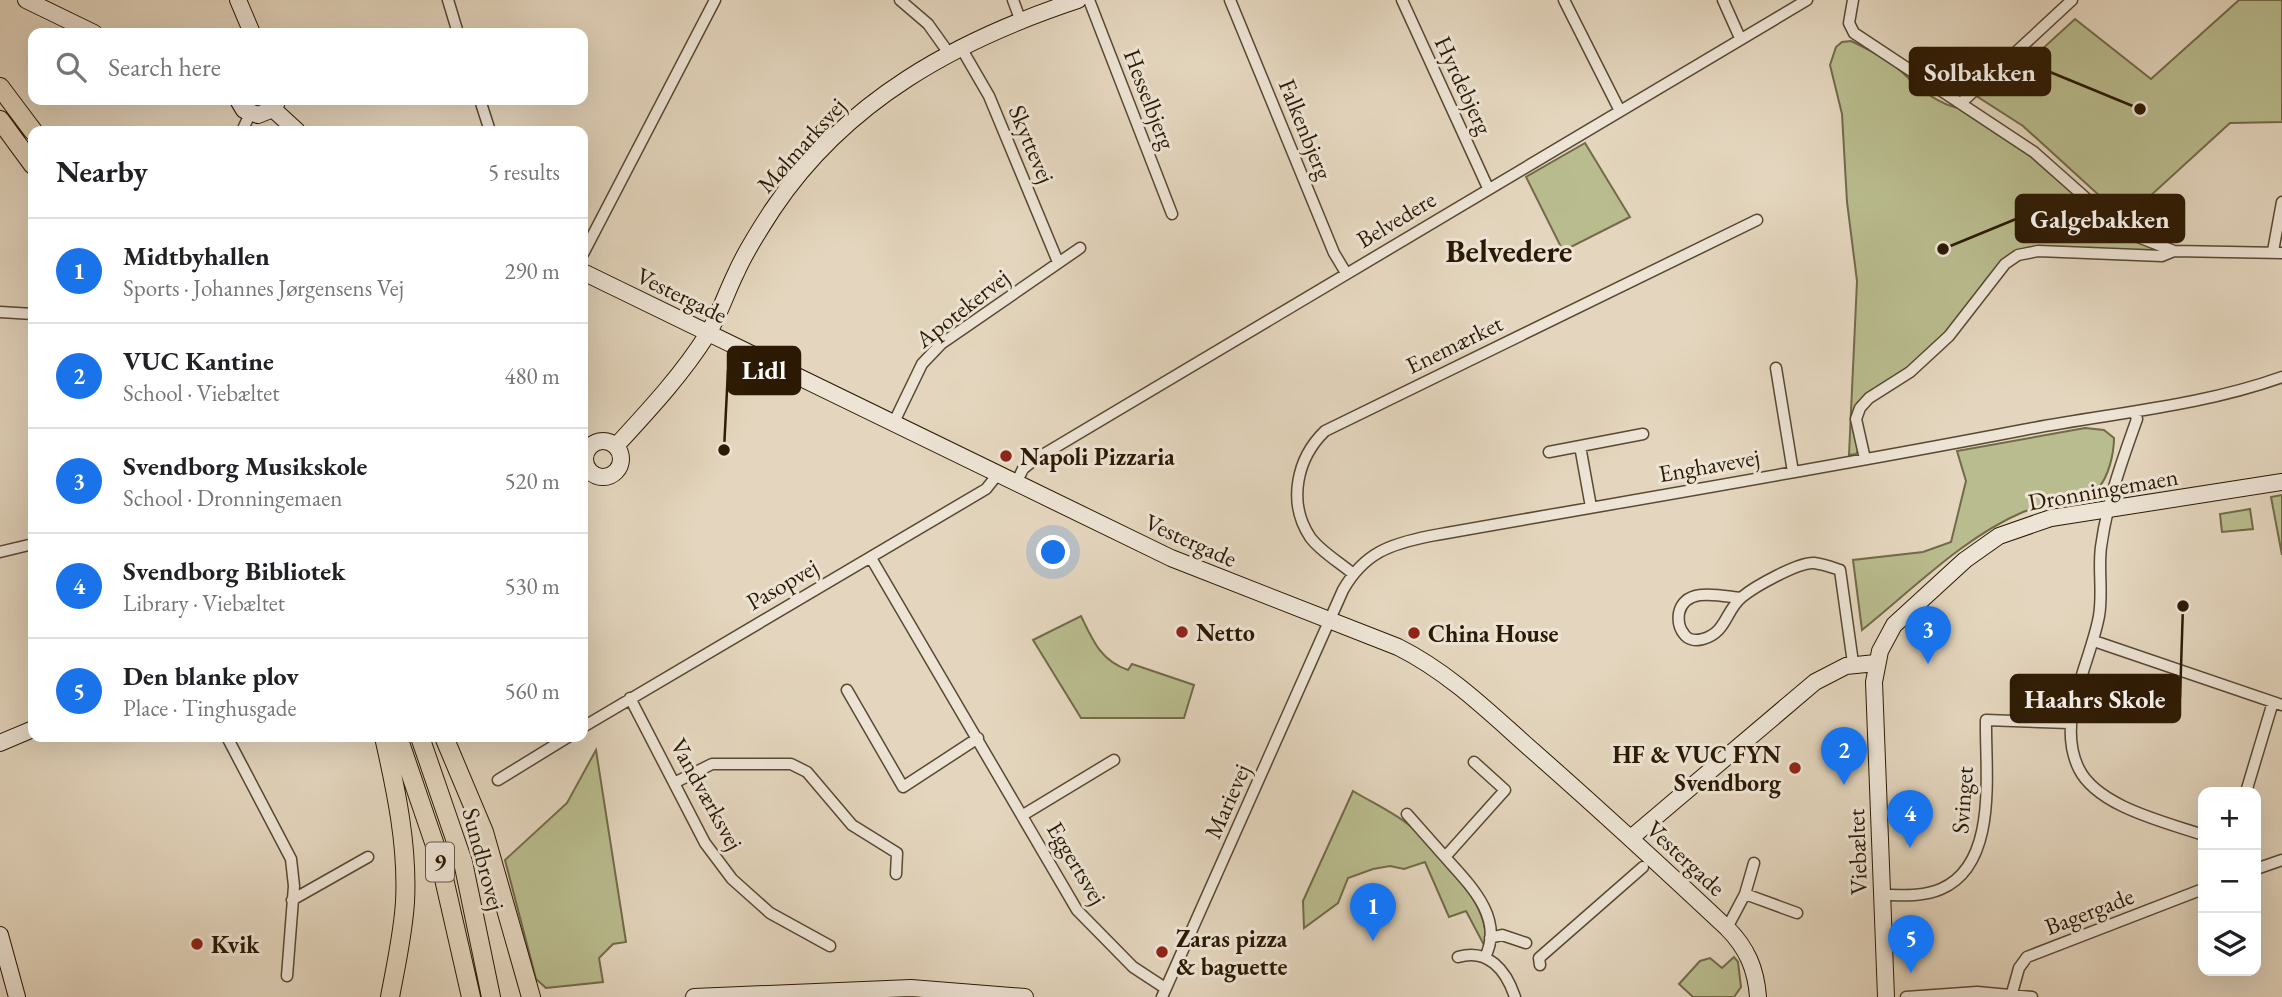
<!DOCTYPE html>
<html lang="en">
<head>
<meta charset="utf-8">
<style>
	:root { --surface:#fff; --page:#f6f6f6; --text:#202124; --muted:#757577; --line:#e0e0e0; --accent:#1a73e8 }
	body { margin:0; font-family:"EB Garamond",serif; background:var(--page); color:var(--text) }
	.controls { position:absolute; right:21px; bottom:21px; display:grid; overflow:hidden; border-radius:14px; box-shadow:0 7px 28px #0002 }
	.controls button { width:63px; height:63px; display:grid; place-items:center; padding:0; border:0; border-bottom:2px solid var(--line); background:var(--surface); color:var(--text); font:35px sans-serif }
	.you { position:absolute; left:1054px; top:553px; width:24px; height:24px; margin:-18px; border:5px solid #fff; border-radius:50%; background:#1a73e8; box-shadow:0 0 0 10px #1a73e833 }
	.badge { display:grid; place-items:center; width:46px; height:46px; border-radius:50%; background:var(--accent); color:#fff; font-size:23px; font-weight:700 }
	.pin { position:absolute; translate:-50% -58px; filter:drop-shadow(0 2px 4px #0008) }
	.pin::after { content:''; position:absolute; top:37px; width:24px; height:21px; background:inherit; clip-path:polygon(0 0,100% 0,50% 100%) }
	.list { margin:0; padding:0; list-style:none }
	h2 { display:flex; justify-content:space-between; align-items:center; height:91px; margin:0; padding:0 28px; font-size:30px }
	h2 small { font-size:23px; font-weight:400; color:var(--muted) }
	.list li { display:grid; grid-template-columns:46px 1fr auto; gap:21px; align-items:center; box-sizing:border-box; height:105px; padding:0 28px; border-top:2px solid var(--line) }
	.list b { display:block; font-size:26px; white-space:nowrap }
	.list p { margin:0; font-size:23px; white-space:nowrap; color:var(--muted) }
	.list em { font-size:23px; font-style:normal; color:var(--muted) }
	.icon { flex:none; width:38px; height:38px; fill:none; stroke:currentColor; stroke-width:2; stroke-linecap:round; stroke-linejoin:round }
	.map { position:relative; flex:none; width:2282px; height:997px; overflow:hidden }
	.search { position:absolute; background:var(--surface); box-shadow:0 7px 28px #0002; left:28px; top:28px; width:560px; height:77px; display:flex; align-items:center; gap:18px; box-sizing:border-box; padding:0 24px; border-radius:14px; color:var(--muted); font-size:26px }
	.panel { position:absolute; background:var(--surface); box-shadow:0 7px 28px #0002; left:28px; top:126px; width:560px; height:616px; border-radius:14px }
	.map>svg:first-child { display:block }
	.green { fill:#b9bc8e; stroke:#726a48; stroke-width:2 }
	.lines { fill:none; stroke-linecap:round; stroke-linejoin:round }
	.street-casing { stroke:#594832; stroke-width:13 }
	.secondary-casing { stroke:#2b1903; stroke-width:18 }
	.primary-casing { stroke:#2b1903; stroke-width:20 }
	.street { stroke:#ede4d5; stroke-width:10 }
	.secondary { stroke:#ede4d5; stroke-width:16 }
	.primary { stroke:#e4d6be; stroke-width:18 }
	.poi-dot { fill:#8f2418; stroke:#ede4d5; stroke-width:2.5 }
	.labels { text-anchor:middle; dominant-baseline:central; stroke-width:6; stroke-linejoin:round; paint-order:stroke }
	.shield { fill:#ede4d5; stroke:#655642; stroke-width:2 }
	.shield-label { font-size:23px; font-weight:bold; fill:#2b1903 }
	.street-label { font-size:24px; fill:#2b1903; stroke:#ede4d5 }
	.poi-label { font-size:24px; font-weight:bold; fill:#2b1903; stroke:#ede4d5; text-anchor:start }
	.district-label { font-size:32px; font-weight:bold; fill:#2b1903; stroke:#ede4d5 }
	.leader { fill:none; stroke:#2b1903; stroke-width:2.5 }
	.callout-dot { fill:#2b1903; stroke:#ede4d5; stroke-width:2.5 }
	.callout { fill:#2b1903; stroke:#2b1903; stroke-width:2.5 }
	.callout-label { font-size:26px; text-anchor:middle; font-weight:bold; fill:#fff }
</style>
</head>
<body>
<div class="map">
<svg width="2282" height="997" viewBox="0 0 2282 997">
	<rect width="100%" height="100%" fill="#e4d6be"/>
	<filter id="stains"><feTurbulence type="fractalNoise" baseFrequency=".00286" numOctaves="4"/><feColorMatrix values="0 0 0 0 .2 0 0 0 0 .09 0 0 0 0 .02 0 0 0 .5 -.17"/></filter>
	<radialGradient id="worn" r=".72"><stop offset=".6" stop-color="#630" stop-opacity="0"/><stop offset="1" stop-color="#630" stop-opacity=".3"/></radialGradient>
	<path class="green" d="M2239,0H2282V122L2230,123L2125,219L2023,126L1978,97L2021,55L2029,61L2075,19L2151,79Z
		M1851,41C1868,49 1890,60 1903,73C1918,88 1936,103 1958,108L2030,156L2118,233L2160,250L2158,255L2085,250L2003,261L1984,282L1956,324L1903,373L1861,400L1859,449L1856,454L1849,455L1857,281L1847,202L1842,114L1830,65L1836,47L1842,42Z
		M1585,143L1630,217L1563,251L1526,177Z
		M2085,428L2104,430L2114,438C2114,452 2109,477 2098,488C2076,509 2049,501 2023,512C1964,537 1912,590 1862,630L1853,560L1923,552L1951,542L1966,481L1957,451Z
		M2282,495V555L2271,497Z
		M2250,509L2253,529L2222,532L2220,514Z
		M1081,616C1093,641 1101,661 1128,670L1132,664L1194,685L1184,718H1081L1033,640Z
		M596,750L626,942L613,944L599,958L603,982L546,988L536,979L505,860L567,803Z
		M1353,791C1371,802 1393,812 1409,825C1436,848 1495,909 1484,945L1466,911L1449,917L1425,862L1404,869L1390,866L1373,869L1348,878L1338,903L1304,928L1303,901Z
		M1734,957L1738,962L1741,987L1734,997H1693L1679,984L1700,961L1710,958L1722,968Z"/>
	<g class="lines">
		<defs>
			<path id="street" d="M448,0L458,33
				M900,0L928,24L948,52
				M1013,0L1020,19
				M1089,0L1172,214
				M1230,0L1334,253L1346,273
				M1402,0L1488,188
				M1564,0L1620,111
				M1723,0L1740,38
				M1853,0L1849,23L1854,33L2034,152L2123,231L2174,251L2282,253
				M960,46L989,96L1058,262
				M480,100L490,131
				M1961,103L2072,0
				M242,131L250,114
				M2273,251L2282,202
				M583,254L715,0
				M0,312L33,314
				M1776,368L1793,472
				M2135,413L2137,419C2122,461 2107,502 2101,547C2098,569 2103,593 2099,616C2090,665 2055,721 2079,769C2098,807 2166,822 2203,835
				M894,422L922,364L941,344L1080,248
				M583,443L589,447
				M1580,446L1591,507
				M1549,452L1643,434
				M1865,459L1856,419L1860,408L1869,398L1910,372L1949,336L2005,264L2018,255L2038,251L2162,256L2174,251
				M1016,483L1023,469L1034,460L1807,0
				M0,552L33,544
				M871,558L1077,910L1133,967L1165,988
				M1352,573C1339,562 1320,551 1310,537C1287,502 1297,458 1325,431L1757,220
				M1740,598C1721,596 1685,586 1679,613C1678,620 1679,628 1684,634C1688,640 1696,641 1703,639C1727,632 1725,611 1742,597C1754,587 1798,562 1814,563C1823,564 1831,567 1840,570L1853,663
				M2094,641L2282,705
				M847,690L903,787L978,738
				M630,698L705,843L732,879L770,913L830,946
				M583,727L986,489L998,474
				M227,737L291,859L294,886L287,976
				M1474,762L1505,790L1445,857C1469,884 1505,918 1485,957
				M498,780L568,737
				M676,782L712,764H791L807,772L852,825L897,853L896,874
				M2246,792L2273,702
				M1407,814L1445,857
				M1023,815L1114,760
				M2256,869L2282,860
				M1745,894L1797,913
				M1881,895C1900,895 1923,897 1941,889C1999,864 1985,771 1986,720L2069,723
				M292,900L368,857
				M1727,928L1745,894L1754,863
				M1490,938L1502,935L1526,943
				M1458,957C1488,948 1506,970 1515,997
				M1540,965L1539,958L1643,867
				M2012,993L2019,968L2027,957L2203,889
				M1162,997L1343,590C1364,553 1390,544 1430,536C1627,501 1826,468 2023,430C2110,413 2198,407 2282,377
				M1906,997L1977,992L2032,997"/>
			<path id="secondary" d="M26,0L94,33
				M238,0L252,33
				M238,100L244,110L258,115L273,109L278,100
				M273,109L297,131
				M583,272L1171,558L1398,647C1450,673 1490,713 1533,751C1599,809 1663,868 1727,928C1747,948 1756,969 1758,997
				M585 459a18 18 0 1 1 36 0a18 18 0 1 1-36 0Z
				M616,446C648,411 681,376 707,335C719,316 726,293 736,273C746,250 760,229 773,209C846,100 957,40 1078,0
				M0,743L33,729
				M1632,837L1815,682L1846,666L1876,663
				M0,935L17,997
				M694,997L911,988L1025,997
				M1886,997L1874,682L1880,651L1894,625L1965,560L1999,536L2051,518L2282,482"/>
			<path id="primary" d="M0,87L33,131
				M0,120L33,165
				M384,737C396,790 408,846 405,902C403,934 396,965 390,997
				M398,737L439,857L471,997
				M420,737L463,862L491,997
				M444,737L484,832L531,997"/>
		</defs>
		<use href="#street" class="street-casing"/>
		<use href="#secondary" class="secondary-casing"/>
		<use href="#primary" class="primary-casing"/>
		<use href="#street" class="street"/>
		<use href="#secondary" class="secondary"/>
		<use href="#primary" class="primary"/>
	</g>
	<g class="poi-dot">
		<circle cx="1006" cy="456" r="7"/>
		<circle cx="1182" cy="632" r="7"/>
		<circle cx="1414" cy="633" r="7"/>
		<circle cx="1795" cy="768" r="7"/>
		<circle cx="197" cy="944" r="7"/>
		<circle cx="1162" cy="952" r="7"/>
	</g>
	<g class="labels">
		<rect class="shield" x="426" y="842.5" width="28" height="39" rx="5"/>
		<g class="shield-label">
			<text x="440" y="862">9</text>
		</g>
		<g class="street-label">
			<text transform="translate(1464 85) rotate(65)">Hyrdebjerg</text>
			<text transform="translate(1150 99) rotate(69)">Hesselbjerg</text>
			<text transform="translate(1306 129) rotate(68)">Falkenbjerg</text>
			<text transform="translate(1032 144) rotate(67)">Skyttevej</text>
			<text transform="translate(801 145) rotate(-48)">Mølmarksvej</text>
			<text transform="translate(1396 219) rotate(-31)">Belvedere</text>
			<text transform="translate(682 295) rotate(26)">Vestergade</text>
			<text transform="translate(962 308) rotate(-38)">Apotekervej</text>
			<text transform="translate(1454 344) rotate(-26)">Enemærket</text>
			<text transform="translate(1709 465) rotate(-10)">Enghavevej</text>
			<text transform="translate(2103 489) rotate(-10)">Dronningemaen</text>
			<text transform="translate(1191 540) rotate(24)">Vestergade</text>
			<text transform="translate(782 584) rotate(-30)">Pasopvej</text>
			<text transform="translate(707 794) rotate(61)">Vandværksvej</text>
			<text transform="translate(1962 800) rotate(-86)">Svinget</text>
			<text transform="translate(1227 801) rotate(-66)">Marievej</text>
			<text transform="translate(1857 852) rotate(-92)">Viebæltet</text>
			<text transform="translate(1686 858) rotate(43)">Vestergade</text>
			<text transform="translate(484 859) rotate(75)">Sundbrovej</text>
			<text transform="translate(1077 863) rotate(59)">Eggertsvej</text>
			<text transform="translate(2089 911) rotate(-21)">Bagergade</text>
		</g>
		<g class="poi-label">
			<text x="1020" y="456">Napoli Pizzaria</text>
			<text x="1196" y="632">Netto</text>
			<text x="1428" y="633">China House</text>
			<text x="1781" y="754" text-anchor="end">HF &amp; VUC FYN<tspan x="1781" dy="28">Svendborg</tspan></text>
			<text x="1176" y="938">Zaras pizza<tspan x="1176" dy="28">&amp; baguette</tspan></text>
			<text x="211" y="944">Kvik</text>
		</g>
		<g class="district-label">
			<text x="1509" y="251">Belvedere</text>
		</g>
	</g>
	<path class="leader" d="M2140 109L2050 72M1943 249L2016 219M724 450L728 370M2183 606L2180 698"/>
	<g class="callout-dot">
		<circle cx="2140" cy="109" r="7"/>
		<circle cx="1943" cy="249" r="7"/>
		<circle cx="724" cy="450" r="7"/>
		<circle cx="2183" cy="606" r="7"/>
	</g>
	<g class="callout">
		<rect x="1910" y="48" width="140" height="47" rx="7"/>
		<rect x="2016" y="195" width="168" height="47" rx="7"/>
		<rect x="728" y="347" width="72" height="47" rx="7"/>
		<rect x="2011" y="675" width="169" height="47" rx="7"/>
	</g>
	<g class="callout-label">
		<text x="1980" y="81">Solbakken</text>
		<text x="2100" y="228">Galgebakken</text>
		<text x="764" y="379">Lidl</text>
		<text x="2095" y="708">Haahrs Skole</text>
	</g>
	<rect width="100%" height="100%" filter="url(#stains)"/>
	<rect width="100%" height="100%" fill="url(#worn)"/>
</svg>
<div class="controls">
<button>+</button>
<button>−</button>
<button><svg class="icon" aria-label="layers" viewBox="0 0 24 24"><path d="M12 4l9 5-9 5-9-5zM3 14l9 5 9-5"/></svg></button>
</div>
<div class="you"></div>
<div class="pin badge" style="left:1373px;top:941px">1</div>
<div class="pin badge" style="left:1844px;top:785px">2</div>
<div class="pin badge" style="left:1928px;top:664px">3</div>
<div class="pin badge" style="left:1910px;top:848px">4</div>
<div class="pin badge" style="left:1911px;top:973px">5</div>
<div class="search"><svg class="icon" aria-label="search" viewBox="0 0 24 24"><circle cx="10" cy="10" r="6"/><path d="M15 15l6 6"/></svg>Search here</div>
<section class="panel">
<h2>Nearby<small>5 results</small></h2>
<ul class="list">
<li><span class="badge">1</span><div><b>Midtbyhallen</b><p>Sports · Johannes Jørgensens Vej</p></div><em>290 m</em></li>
<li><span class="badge">2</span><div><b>VUC Kantine</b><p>School · Viebæltet</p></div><em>480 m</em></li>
<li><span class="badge">3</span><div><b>Svendborg Musikskole</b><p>School · Dronningemaen</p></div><em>520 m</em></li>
<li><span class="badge">4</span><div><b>Svendborg Bibliotek</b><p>Library · Viebæltet</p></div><em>530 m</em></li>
<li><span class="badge">5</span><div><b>Den blanke plov</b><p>Place · Tinghusgade</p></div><em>560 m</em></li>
</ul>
</section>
</div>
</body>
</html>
